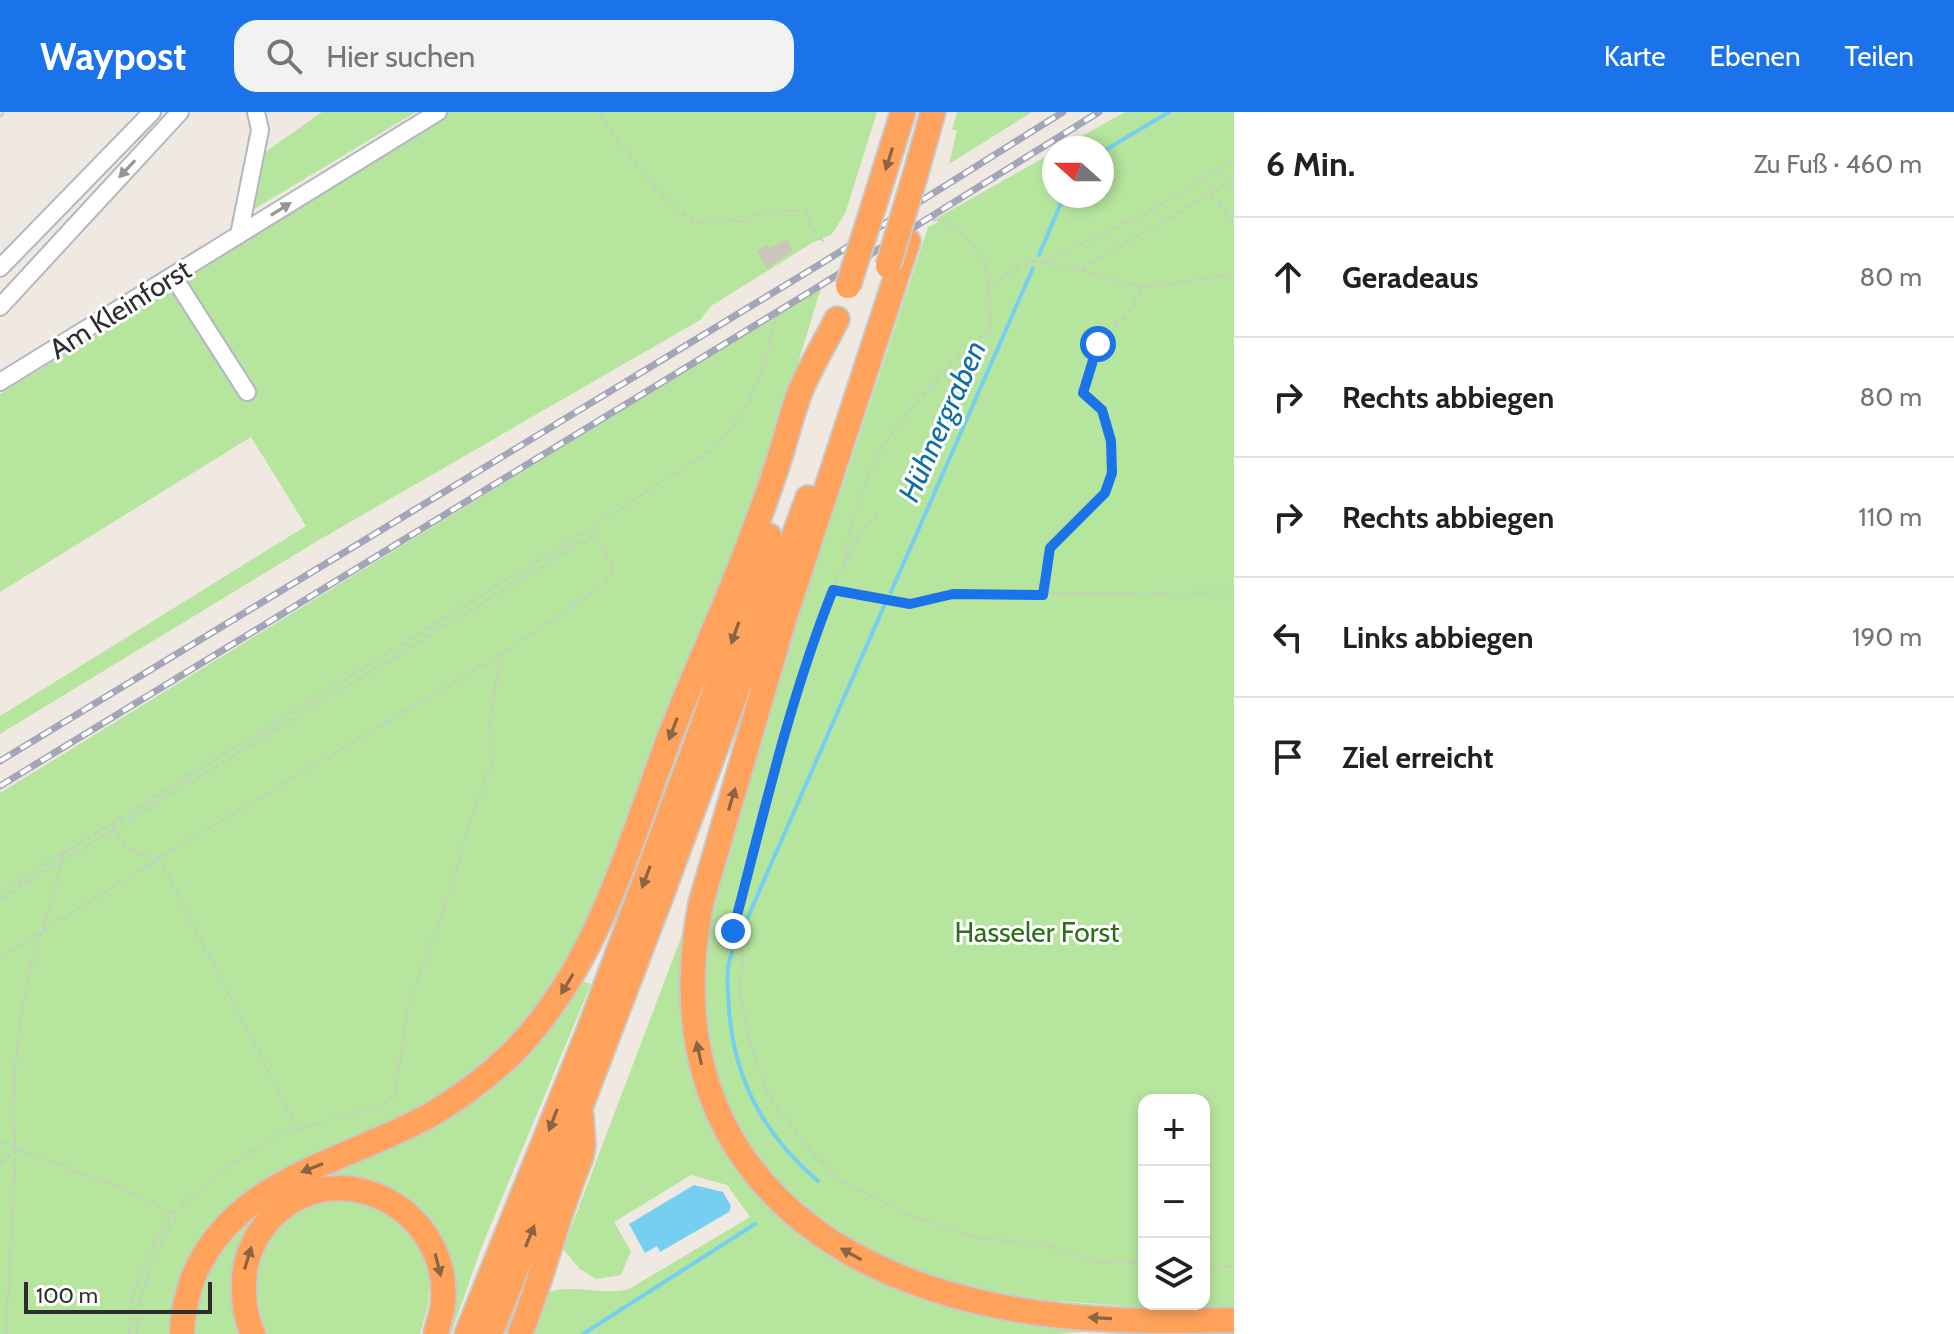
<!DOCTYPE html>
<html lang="de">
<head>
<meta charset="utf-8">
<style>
	:root { --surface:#fff; --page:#f2f2f2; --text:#202124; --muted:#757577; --line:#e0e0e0; --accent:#1a73e8 }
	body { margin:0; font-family:Cabin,sans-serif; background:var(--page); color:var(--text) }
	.controls { position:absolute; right:24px; bottom:24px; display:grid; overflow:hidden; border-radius:16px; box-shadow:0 4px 12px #0003 }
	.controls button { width:72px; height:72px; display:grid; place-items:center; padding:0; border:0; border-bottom:2px solid var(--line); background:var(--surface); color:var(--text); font:40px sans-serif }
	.compass { position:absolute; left:1042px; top:24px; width:72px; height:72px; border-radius:50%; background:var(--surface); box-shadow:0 4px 12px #0003; rotate:291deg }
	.scale { position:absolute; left:24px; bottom:20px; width:188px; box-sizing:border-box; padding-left:8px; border:4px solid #2e2e2e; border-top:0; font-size:22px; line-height:28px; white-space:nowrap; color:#2e2e2e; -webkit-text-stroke:6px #fff; paint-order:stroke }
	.stop { position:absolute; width:24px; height:24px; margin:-18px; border:6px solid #1a73e8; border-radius:50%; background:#fff }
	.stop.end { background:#1a73e8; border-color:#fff; box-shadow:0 2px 8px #0008 }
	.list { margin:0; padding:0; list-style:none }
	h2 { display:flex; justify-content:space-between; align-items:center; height:104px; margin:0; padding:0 32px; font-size:34px }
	h2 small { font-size:26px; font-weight:400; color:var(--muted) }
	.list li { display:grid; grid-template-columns:52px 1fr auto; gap:24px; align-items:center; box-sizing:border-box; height:120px; padding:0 32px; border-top:2px solid var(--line) }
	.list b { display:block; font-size:30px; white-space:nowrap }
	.list em { font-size:26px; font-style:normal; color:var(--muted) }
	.icon { flex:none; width:44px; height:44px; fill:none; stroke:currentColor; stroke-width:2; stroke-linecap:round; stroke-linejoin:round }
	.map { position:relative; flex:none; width:1234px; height:1222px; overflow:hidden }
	header { display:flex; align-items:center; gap:48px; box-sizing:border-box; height:112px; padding:0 40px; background:var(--accent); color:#fff }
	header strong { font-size:38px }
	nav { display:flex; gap:44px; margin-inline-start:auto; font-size:28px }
	.search { width:560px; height:72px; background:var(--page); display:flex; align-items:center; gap:20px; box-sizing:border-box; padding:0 28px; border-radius:24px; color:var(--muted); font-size:30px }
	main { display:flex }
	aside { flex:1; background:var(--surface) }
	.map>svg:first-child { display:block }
	.green { fill:#b6e59e; fill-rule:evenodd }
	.water { fill:#75cff0 }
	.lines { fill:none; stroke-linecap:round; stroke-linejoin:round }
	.stream { stroke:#75cff0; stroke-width:4 }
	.building { fill:#cbc7bf; stroke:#cbc5ba; stroke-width:2 }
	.minor-casing { stroke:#b4b7c1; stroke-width:20 }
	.highway-casing { stroke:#c9c9c9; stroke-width:28 }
	.path { stroke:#c9c9c9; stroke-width:2; stroke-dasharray:6 4; stroke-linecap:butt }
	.minor { stroke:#fff; stroke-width:16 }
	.highway { stroke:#ffa35c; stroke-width:24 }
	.rail-casing { stroke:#a3a6b8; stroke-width:7 }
	.rail { stroke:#fff; stroke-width:4; stroke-dasharray:12; stroke-linecap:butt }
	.highway-bridge-casing { stroke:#c9c9c9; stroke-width:28; stroke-linecap:butt }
	.highway-bridge { stroke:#ffa35c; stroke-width:24 }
	.oneway { fill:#8c6343 }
	.oneway2 { fill:#969696 }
	.route { stroke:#1a73e8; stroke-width:10 }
	.labels { text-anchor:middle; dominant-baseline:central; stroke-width:6; stroke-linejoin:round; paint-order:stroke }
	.street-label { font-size:28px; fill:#2e2e2e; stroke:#fff }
	.park-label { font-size:28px; fill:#2c6e1b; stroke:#fff }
	.water-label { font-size:30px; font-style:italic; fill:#0d6fa3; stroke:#fff }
</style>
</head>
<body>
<header>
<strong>Waypost</strong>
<div class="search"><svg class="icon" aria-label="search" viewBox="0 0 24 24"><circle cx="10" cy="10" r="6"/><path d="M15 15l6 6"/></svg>Hier suchen</div>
<nav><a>Karte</a><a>Ebenen</a><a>Teilen</a></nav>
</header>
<main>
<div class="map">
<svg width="1234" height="1222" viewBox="0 0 1234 1222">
	<rect width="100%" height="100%" fill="#efe9e1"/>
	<path class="green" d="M322,0H416L251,99L264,41Z
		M447,0H877L845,102L831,123L812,131L711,194L700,208L319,428L0,622V604L306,414L251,325L0,480V282L179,172Z
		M957,0H1032L949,52L957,19L952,17Z
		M1125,0H1234V1195L1170,1197L1014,1186L961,1175L889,1152L840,1125L777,1076L752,1038L729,996L707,932L702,867L711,809L737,699L810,457L843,373L928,115L937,111V106L1054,40V84H1102V36H1061ZM1144,988H1204V1192H1144Z
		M821,176L769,346L726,471L600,783L564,863L591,872L482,1134L451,1222H445L430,1164L428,1193L420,1222H0V681Z
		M682,823L725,1032L870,1159L1140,1215L1058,1222H528L546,1181C573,1171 601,1184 629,1177L750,1105L727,1073L691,1063L614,1110L631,1139L621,1163L596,1167L580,1157L563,1137Z"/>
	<path class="water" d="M694,1073L723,1080L731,1094L729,1100L660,1140L657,1134L645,1141L629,1112Z"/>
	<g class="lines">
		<path class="stream" d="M1102,40L1169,0
			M1039,143L1064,84
			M891,480L1033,156
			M740,823L885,492
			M732,840C725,859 728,876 729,896C734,968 764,1023 818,1069
			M583,1222L755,1112"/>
	</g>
	<path class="building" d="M786,129L792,139L767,155L758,139L767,134L769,138Z"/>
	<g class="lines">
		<defs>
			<path id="minor" d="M239,123L260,18L256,0
				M0,156L152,0
				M173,164L247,280
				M0,195L180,0
				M0,270L438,0"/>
			<path id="highway" d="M915,64L933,0
				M874,93L903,0
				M908,129L784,507L701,791C658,1011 784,1149 993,1193C1072,1210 1154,1210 1234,1208
				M182,1222C182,1204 187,1183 193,1166C233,1066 347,1050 432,1002C469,980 506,951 534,917C599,838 628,738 663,643C688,573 721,507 747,437C759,406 771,374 781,341C788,319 793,296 802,275C812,252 826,229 837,207
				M253,1222C245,1205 243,1187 244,1168C245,1149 251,1132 262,1117C325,1032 452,1091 443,1192C442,1202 438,1212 436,1222
				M467,1222L590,916L702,616L769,424
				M490,1222L554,1064L661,784L808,386
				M520,1222C543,1164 557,1103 581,1045L583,1033L581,1003"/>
		</defs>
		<use href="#minor" class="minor-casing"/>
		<use href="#highway" class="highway-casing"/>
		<path class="path" d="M599,0C628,40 655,82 696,111L720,106L745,110L757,103L774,99H802L806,100C808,110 817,126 826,131
			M0,5L5,0
			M1234,67L1210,82L1234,112
			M933,109L939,106L960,119L983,145L989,175
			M1041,151L1147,101L1234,48
			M1082,157L1210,82
			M878,400C855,423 840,460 828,490C786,597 762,709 733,819L744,848L739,873L748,927L770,985L812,1040L843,1070L907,1102L978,1126L1040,1132L1099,1150L1144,1151
			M844,453L852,408L876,343L919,287L950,252L991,217L989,176L1027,147L1081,158L1143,176L1234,162
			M834,478L910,492L953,482L1234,480
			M1043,482L1050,436L1105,381L1112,361L1111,329L1102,298L1083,281L1098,232L1131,198L1142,177
			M112,712C125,736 129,743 157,744L159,746L297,1015
			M0,780L594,414L712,337L731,318L749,289L767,246L772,215L777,206
			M0,787L597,421
			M0,845L159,746L501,542L606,471L613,461L612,455L594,415
			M0,1030L136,1082L172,1102L175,1107C153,1147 139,1176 136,1222
			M0,1052L16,1036
			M1204,1153L1234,1155
			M6,1222L16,1036C8,992 20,894 32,850C40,818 60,774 62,742
			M129,1222L132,1186L139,1163L158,1123L172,1102L229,1055L281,1022L387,991L395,983L408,895L448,784L472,702L491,654L490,606L501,542"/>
		<use href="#minor" class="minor"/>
		<use href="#highway" class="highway"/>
		<defs>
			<path id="rail" d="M0,649L822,151L1063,0
				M0,674L813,178L1099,0"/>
		</defs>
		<use href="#rail" class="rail-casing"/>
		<use href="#rail" class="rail"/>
		<defs>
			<path id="highway-bridge" d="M888,154L915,64
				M848,174L874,93"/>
		</defs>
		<use href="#highway-bridge" class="highway-bridge-casing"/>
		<use href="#highway-bridge" class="highway-bridge"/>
	</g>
	<defs><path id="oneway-solid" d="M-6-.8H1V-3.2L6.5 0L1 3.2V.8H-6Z" transform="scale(2)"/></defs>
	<g class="oneway">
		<use href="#oneway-solid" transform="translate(889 47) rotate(107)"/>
		<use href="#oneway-solid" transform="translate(735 521) rotate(109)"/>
		<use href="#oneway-solid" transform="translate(673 617) rotate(111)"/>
		<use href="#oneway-solid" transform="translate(732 687) rotate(-73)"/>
		<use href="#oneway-solid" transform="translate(646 765) rotate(111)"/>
		<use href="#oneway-solid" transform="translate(567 872) rotate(121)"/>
		<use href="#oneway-solid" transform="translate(699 941) rotate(-102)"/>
		<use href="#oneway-solid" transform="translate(553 1008) rotate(111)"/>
		<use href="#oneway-solid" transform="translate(312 1056) rotate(158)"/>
		<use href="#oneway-solid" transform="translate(530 1124) rotate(-68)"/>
		<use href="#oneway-solid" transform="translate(851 1142) rotate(-151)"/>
		<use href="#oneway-solid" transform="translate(248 1146) rotate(-73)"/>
		<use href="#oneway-solid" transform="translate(438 1153) rotate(76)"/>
		<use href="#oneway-solid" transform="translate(1100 1206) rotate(-177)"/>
	</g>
	<g class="oneway2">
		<use href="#oneway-solid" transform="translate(127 57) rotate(133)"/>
		<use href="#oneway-solid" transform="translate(281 97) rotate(-32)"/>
	</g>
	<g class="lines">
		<path class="route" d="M733,819C763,705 789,588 833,478L910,492L953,482L1043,483L1050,436L1105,381L1112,361L1111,329L1102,298L1083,281L1098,232"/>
	</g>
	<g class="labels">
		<g class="street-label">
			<text transform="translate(120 197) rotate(-32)">Am Kleinforst</text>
		</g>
		<g class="park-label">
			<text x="1037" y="820">Hasseler Forst</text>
		</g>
		<g class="water-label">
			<text transform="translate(942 309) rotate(-66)">Hühnergraben</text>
		</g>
	</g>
</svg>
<div class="controls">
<button>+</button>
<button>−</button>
<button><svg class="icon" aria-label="layers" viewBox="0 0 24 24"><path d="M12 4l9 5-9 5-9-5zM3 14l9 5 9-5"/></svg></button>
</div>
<svg class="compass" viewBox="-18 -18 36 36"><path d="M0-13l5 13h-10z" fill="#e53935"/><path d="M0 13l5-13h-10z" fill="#757577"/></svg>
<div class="scale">100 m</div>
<div class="stop" style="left:1098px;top:232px"></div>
<div class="stop end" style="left:733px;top:819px"></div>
</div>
<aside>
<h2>6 Min.<small>Zu Fuß · 460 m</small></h2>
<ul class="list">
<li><svg class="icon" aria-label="ahead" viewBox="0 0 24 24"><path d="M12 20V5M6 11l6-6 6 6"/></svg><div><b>Geradeaus</b></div><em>80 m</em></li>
<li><svg class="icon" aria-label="right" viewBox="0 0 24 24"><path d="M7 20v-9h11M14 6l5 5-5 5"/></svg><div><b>Rechts abbiegen</b></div><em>80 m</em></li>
<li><svg class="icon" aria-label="right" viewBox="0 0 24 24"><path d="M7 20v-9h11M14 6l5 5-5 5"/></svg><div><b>Rechts abbiegen</b></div><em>110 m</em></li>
<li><svg class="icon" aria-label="left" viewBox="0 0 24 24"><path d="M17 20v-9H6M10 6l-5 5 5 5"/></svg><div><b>Links abbiegen</b></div><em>190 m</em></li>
<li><svg class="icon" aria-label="arrive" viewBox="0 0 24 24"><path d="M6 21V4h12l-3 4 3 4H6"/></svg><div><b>Ziel erreicht</b></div></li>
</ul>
</aside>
</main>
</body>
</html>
